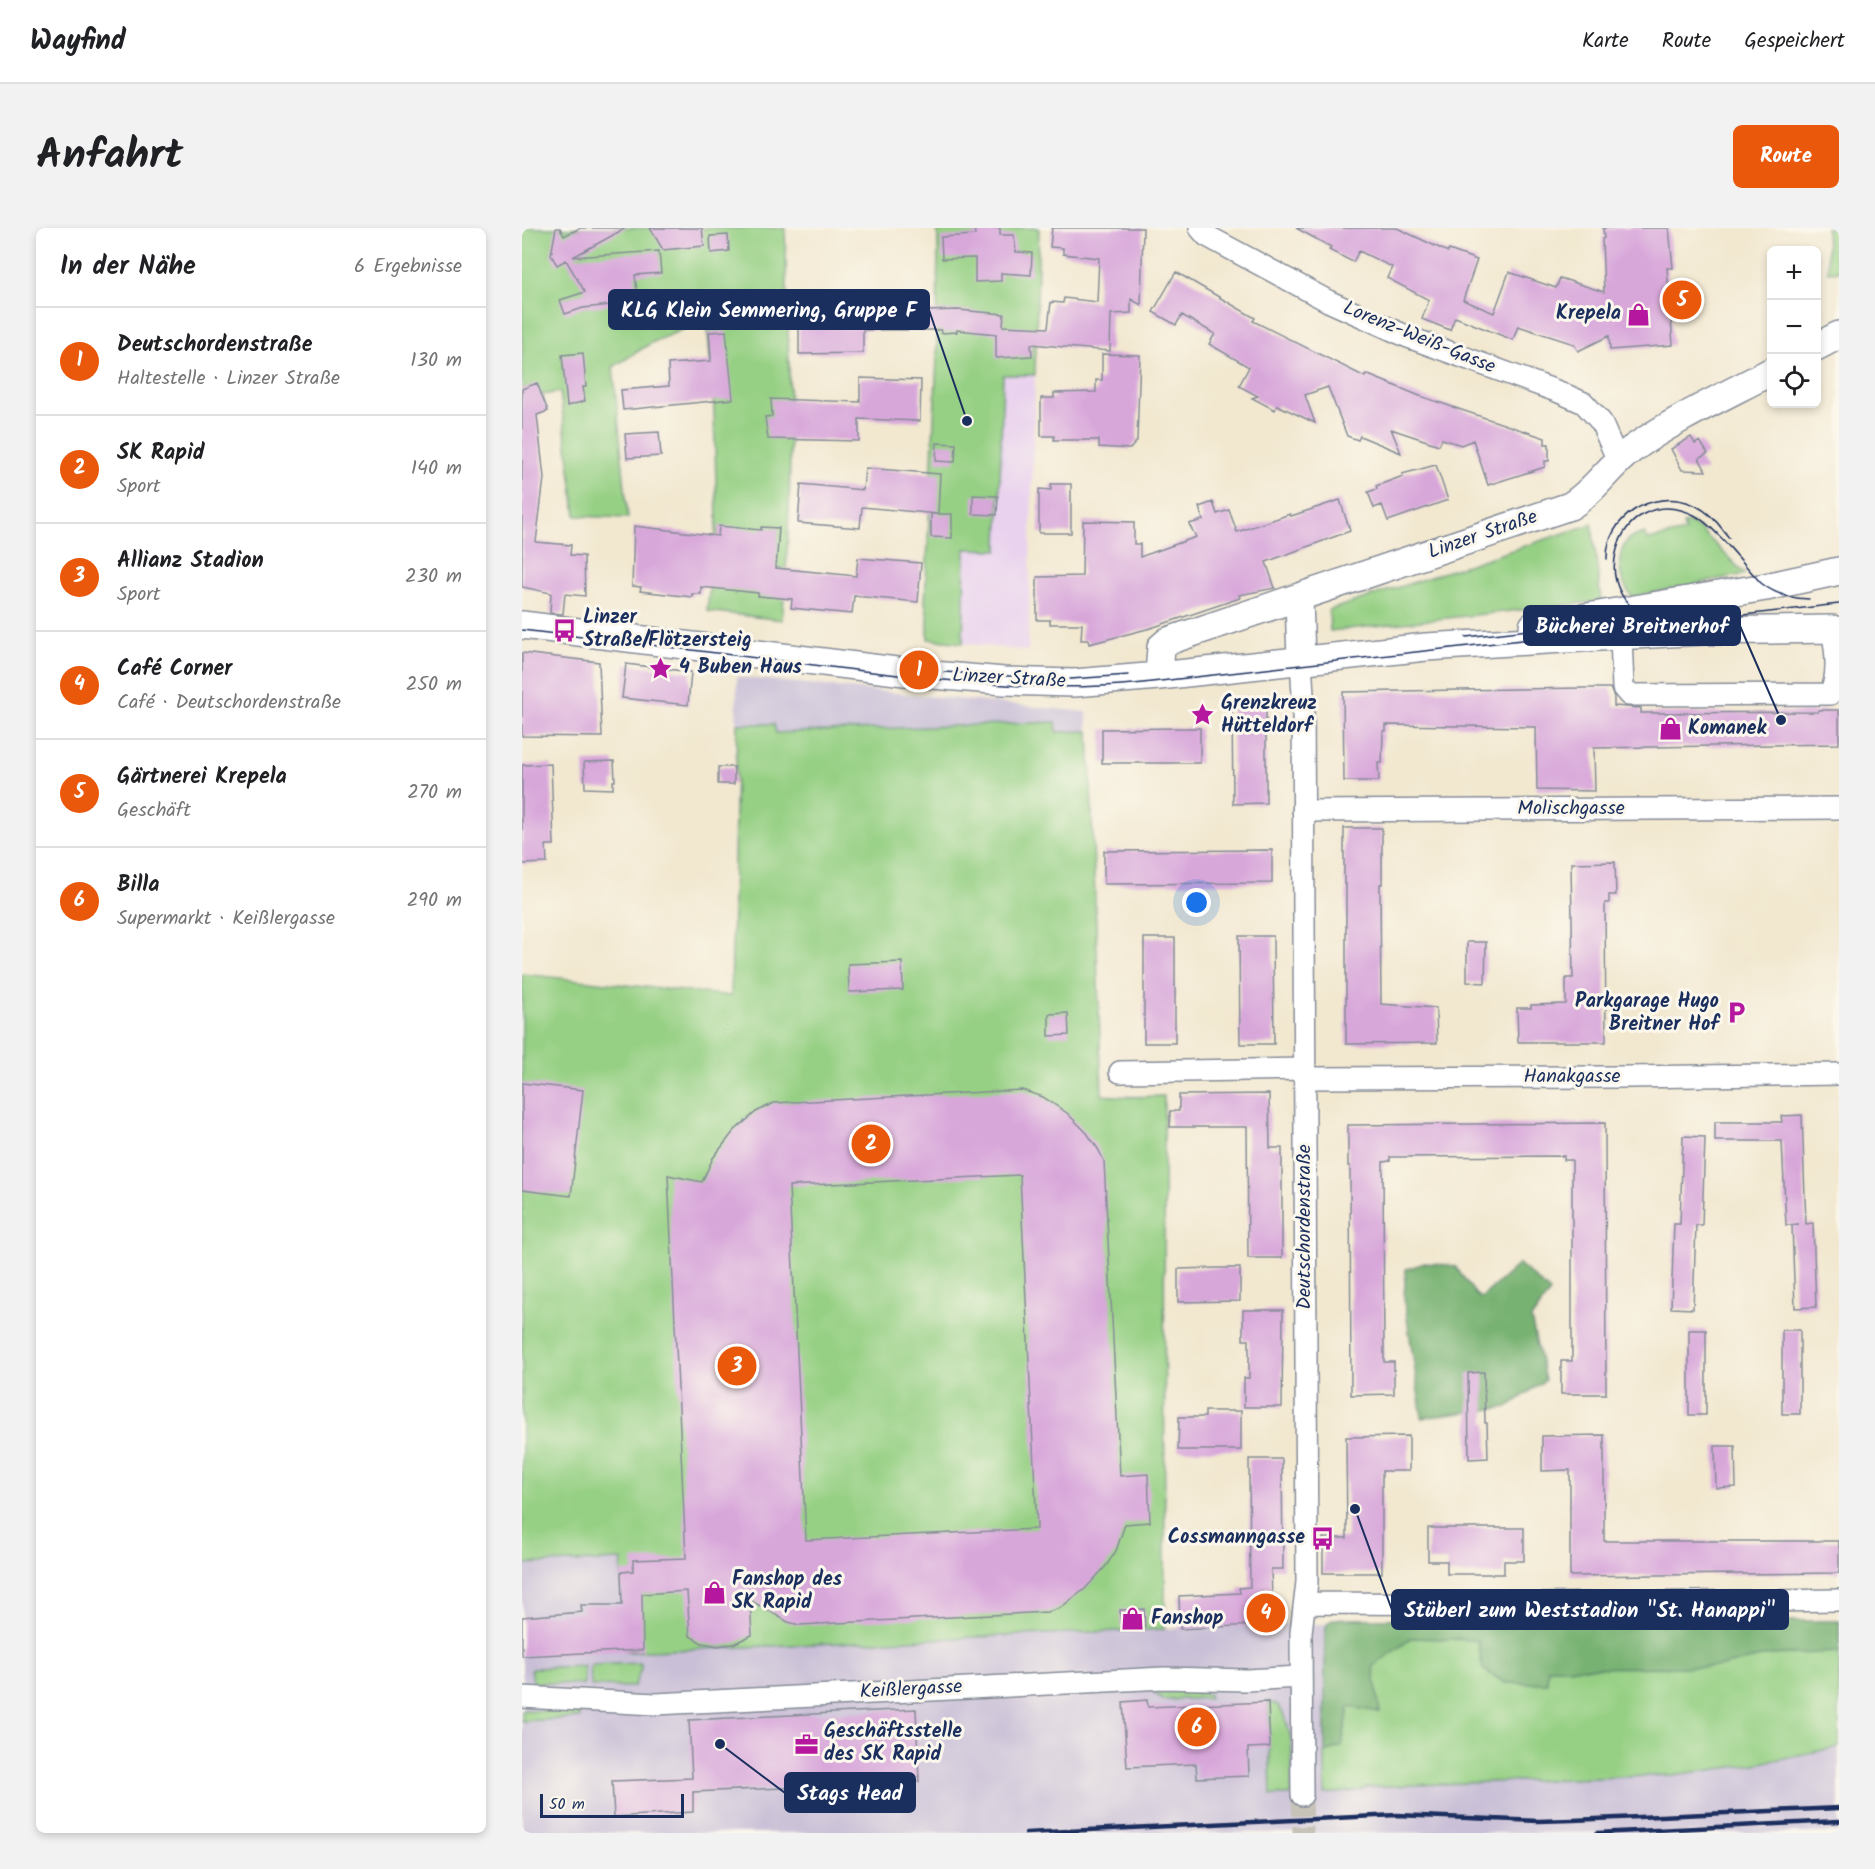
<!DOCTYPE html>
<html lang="de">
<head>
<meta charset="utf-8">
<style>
	:root { --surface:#fff; --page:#f2f2f2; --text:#202124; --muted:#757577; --line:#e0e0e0; --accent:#ea580c }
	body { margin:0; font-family:Kalam,sans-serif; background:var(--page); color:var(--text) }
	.controls { position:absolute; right:18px; top:18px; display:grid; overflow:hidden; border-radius:9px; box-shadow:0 3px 9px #0003 }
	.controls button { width:54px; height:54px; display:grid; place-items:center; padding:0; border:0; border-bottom:2px solid var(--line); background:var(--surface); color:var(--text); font:30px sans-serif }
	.scale { position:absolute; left:18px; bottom:15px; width:144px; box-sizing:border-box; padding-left:6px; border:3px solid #1b2f5e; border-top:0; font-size:16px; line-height:21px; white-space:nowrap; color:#1b2f5e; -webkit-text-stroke:4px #fbf7ec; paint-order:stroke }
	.you { position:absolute; left:675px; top:675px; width:21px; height:21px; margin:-15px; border:4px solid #fff; border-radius:50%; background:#1a73e8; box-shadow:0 0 0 9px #1a73e833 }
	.badge { display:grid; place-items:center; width:39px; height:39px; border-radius:50%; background:var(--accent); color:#fff; font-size:20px; font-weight:700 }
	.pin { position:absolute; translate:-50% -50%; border:3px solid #fff; box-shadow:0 2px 6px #0006 }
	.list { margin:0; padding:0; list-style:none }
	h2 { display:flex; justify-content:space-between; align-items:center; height:78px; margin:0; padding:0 24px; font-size:26px }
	h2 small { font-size:20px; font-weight:400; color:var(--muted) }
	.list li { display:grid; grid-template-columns:39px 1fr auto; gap:18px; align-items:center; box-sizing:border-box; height:108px; padding:0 24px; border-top:2px solid var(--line) }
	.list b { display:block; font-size:22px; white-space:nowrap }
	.list p { margin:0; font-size:20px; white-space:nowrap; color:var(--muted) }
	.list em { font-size:20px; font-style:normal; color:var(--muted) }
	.icon { flex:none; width:33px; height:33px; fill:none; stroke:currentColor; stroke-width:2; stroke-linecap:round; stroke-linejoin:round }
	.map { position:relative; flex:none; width:1317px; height:1605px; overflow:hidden; border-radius:9px }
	header { display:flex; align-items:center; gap:36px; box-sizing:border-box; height:84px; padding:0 30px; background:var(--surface); border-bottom:2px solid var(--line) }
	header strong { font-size:28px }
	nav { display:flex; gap:33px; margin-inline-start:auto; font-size:21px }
	.intro { display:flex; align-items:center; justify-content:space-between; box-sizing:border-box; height:144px; padding:0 36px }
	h1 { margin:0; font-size:42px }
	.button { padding:15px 27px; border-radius:9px; background:var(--accent); color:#fff; font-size:21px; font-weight:700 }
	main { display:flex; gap:36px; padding:0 36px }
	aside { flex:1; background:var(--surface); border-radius:9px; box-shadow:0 3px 9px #0003 }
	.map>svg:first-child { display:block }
	.built { fill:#e9d2ee }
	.industrial { fill:#c9bfd7 }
	.green { fill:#96d084; stroke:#588071; stroke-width:1.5 }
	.forest { fill:#78b272; stroke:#4a7068; stroke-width:1.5 }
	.building { fill:#d8a7da; fill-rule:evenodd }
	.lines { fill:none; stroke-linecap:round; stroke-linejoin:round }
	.minor-tunnel { stroke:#c7c3b9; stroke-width:21; stroke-dasharray:21 10; stroke-linecap:butt }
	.minor-casing { stroke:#868c97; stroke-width:24 }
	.major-casing { stroke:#868c97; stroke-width:30 }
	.minor { stroke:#fff; stroke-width:21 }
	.major { stroke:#fff; stroke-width:27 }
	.tram { stroke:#1b2f5e; stroke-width:1.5 }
	.rail { stroke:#1b2f5e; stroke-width:4.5 }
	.labels { text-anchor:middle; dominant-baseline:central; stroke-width:6; stroke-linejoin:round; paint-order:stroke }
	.poi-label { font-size:20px; font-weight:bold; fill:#1b2f5e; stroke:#fbf7ec; text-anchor:start }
	.street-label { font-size:20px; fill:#1b2f5e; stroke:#fbf7ec }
	.leader { fill:none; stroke:#1b2f5e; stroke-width:2 }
	.callout-dot { fill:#1b2f5e; stroke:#fbf7ec; stroke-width:2 }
	.callout { fill:#1b2f5e; stroke:#1b2f5e; stroke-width:2 }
	.callout-label { font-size:21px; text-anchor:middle; font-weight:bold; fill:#fff }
</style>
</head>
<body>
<header>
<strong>Wayfind</strong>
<nav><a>Karte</a><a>Route</a><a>Gespeichert</a></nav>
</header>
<div class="intro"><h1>Anfahrt</h1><a class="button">Route</a></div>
<main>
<aside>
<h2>In der Nähe<small>6 Ergebnisse</small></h2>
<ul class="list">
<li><span class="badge">1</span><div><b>Deutschordenstraße</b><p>Haltestelle · Linzer Straße</p></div><em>130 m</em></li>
<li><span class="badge">2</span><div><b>SK Rapid</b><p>Sport</p></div><em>140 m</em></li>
<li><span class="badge">3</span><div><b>Allianz Stadion</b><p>Sport</p></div><em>230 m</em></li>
<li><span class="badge">4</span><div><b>Café Corner</b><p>Café · Deutschordenstraße</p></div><em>250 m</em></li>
<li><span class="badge">5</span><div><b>Gärtnerei Krepela</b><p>Geschäft</p></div><em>270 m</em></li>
<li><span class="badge">6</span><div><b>Billa</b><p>Supermarkt · Keißlergasse</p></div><em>290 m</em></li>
</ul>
</aside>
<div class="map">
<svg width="1317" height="1605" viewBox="0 0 1317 1605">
	<rect width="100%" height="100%" fill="#fbf7ec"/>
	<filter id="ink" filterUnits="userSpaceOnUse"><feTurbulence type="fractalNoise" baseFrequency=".0167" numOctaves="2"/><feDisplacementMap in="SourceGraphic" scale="12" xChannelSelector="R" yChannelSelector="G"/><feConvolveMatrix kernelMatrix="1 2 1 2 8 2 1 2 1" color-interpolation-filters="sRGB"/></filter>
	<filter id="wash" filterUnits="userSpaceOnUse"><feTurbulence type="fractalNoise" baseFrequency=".008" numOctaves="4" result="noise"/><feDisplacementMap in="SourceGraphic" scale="24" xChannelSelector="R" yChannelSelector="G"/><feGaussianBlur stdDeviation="1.35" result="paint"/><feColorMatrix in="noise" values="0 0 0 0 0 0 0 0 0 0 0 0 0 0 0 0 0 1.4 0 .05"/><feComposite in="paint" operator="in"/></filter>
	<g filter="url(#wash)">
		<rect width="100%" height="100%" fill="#f2e8d0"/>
		<path class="built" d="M481,147H513L506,423L441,415L443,321L476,322Z"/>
		<path class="industrial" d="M215,449L565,484L580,867L642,868L643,1401L751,1396H805L803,1405V1566L836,1563L844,1559L1151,1547L1233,1536L1317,1519V1605H0V746L209,768Z"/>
		<path class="green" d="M0,0H263C267,132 273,261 260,392L185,383L195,293L192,183L185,91L129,115L91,139L106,290L54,288L38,164L0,170Z
			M416,0H517L513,147H481L476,322L443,321L441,415L406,411V390L403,374L415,130Z
			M1304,0H1317V43L1306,44Z
			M1169,295L1179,302L1223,346L1110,369C1096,351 1093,330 1106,311L1122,305L1126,312L1163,304L1161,296Z
			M1070,296L1079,373L808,403L807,382Z
			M534,494L535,504L567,503L580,867L605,869L642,868L643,1401L104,1424L99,1344L100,1332L0,1336V746L209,768L215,496H252L254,505Z
			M1134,1390L1205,1393H1317V1519L1233,1536L1151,1547L844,1559L836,1563L803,1566V1405L805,1396L811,1391Z
			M119,1435V1440L112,1459L69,1458L68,1440L70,1437Z
			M62,1438V1457L11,1454L9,1442L11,1440Z
			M659,1463L687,1466V1470L642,1472L632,1465Z
			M746,1474L756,1477C774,1503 770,1536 769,1567H749Z
			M0,1482L57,1484V1490L0,1493Z"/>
		<path class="forest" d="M903,1035L933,1038L954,1067L959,1070L997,1036L1028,1064L1009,1091L1023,1152L986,1179L900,1190L882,1070L884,1041Z
			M1134,1390L1205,1393H1317V1424L1248,1427L1195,1439L1026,1440L1025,1455H983L961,1441L955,1412L890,1410L851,1438L858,1484L827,1479L820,1518L803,1524V1405L805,1396L811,1391Z"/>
		<g id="blocks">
			<path class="building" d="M34,0H38L42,8L58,0H104L51,29L137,23L139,45L113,47L116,72L89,74V77L61,80L43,86L38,72L63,64L44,32L35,37L29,27Z
				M128,0H180L182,18L141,22Z
				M452,0H478V7H492L494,24L510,25L509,47L479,45V53L453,54V30L420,31L419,9L453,7Z
				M530,0H621L619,77L609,71V85L589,86L588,123L509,116L510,128L474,130V106L435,102V104L419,105V102H341V125L277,126V86L341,85V73L404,79V83L436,82L482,86L481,98L526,100L529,74L541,75L542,70L575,74L577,30L541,26V20L528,19Z
				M774,0H875L926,24L927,22L955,32L941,72L972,85L987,44L1034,60L1038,50L1082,64L1080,11L1082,10L1081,0H1147L1151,40H1145L1151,117L1088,122L1087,108L1056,123L1052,116L996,98L991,112L933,89L928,102L900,91L907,72L865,50L870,39L837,23L831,34L807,22L809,19Z
				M206,7L207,23L189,25L188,8Z
				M654,44L733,90L731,93L843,149L844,146L898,168L1023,210V216H1027V233H1023V239L966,257L951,212L939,217L920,211L917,217L869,201L879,225L838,208L836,212L825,208L806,159L783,167L793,195L755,177L753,182L730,170L736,168L717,158L727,139L687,116L693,106L660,87L654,97L631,84Z
				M204,103L211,171L101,182L99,162L147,158L146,136L189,133L187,104Z
				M61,125L64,159H61L63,173L45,178L40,127Z
				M580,126L618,127L615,213L608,221L577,219V212H532V208H519V170H532V165L574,164V152H580Z
				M338,150L399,152L398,193L337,191V213L246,211L243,189L250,188L249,171L338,174Z
				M15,155L26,183L15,187L22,250L14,314L49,317L48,327L62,328L63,368L43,366L41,386L28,385L29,365L0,359V161Z
				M137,204L139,228L105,230L103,206Z
				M1169,209L1173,216L1178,213L1186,226L1177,230L1184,243L1160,242L1149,221Z
				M415,215L434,216L433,234L414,233Z
				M914,237L926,272L866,293L860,277L852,280L846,264L855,261L854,258L881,248L880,246Z
				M343,240L418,246L416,286L340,279L338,300L276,295L279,256L341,262Z
				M529,256H549V305H517V261L529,262Z
				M451,267L476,268L475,287L451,286Z
				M818,272L828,303L744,334L753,360L717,367L718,370L629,400L567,416L566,412H559L560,396H528V392H515V349L560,348L561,293L612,294V316H618V329L674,309L667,296L681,292L677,279L691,274L695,286L707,282L715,304L768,286L769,288Z
				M409,286H430V310L409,309Z
				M112,298L196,308L197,298L239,302V299L257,300L254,340L334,348L336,330L399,335L396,374L332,368L330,386L269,380L270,371L236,368V365L179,359V366H170V369L118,363L119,359L110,358Z
				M0,425L77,434L80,509L0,508Z
				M104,436L169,444L166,477L100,470Z
				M1062,460H1088L1092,469V478L1119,480V485L1296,484V482H1317V516L1072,520L1073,563L1015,562L1014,499L864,497V503H861L860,535H856L857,553H822L821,464Z
				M744,480V575L711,576L710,481Z
				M661,500H678V535H580V501Z
				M92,533L93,553H91V561L63,560L62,534Z
				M29,536L32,617H24L25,635L0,636V537Z
				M196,539H212V556H196Z
				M822,600H860V656H858L859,776L914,780L915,815L824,816V656H822Z
				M750,622V655L582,656V623Z
				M1093,634L1094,667H1087V675H1083L1084,814H996L995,780H1009V777L1044,776V750H1051L1049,635Z
				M717,708H751L752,816H718Z
				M622,710H653V815H622Z
				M945,714H964L963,755L945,754Z
				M380,734L381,762L327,764L326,736Z
				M546,785L547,807L527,808V786Z
				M0,855L61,862L49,968L0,962Z
				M500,862L521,869L545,885L565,905L576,921L582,933L598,1248L626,1246L628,1294L603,1296L594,1323L584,1338L563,1361L538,1380L526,1384L277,1397L266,1394L228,1372L230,1407L211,1416L196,1418L180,1415L168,1408L165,1363L120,1366L121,1422L0,1428V1389L60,1384L59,1377H100L99,1344L111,1343V1332L164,1330L146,947L180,954L191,930L212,903L234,884L252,875ZM498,947L515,1301L284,1312L267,958Z
				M747,866L748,920H760V1030H726L725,899H648V883H657V867Z
				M1280,887L1284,996L1291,995L1294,1079L1273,1080L1270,997L1277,996L1264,997L1260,913H1193V894H1260L1259,888Z
				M1083,895L1084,1166H1039V1133H1050V932H1042V928L868,929V933L861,934L862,1134H872V1166L829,1167L828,938H826V897Z
				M1161,908L1183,909L1180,997H1174L1171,1081L1149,1080L1152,996H1158Z
				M695,1040H718V1073L656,1074V1041Z
				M721,1082H761L760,1179H722V1150H727V1112H721Z
				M1167,1102H1184V1187H1167Z
				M1260,1102H1278V1186H1260Z
				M962,1144L963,1195H965L966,1230L947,1231L946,1145Z
				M683,1183H719V1222H656L657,1189H683Z
				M1082,1207V1313H1317V1345L1048,1348V1242L1020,1243V1208Z
				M887,1208V1243H860V1345H801V1310H825L824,1209Z
				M1193,1218H1213L1214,1259L1194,1260Z
				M727,1231H760L761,1341H749L751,1396L658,1401L657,1368L718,1365L717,1360L728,1359Z
				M906,1300H1002V1333H982V1346H925V1333H906Z
				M622,1381L623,1398L599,1399L598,1382Z
				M625,1472L626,1479L746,1474L748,1519L726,1520L727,1548L675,1550L674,1536L605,1539L601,1474Z
				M394,1481L397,1554L171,1564V1584L92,1589L90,1553L170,1550L167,1492Z"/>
		</g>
	</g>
	<g filter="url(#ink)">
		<use href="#blocks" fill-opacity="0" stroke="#868c97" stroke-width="1.5"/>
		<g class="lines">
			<path class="minor-tunnel" d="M780,1567L781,1605"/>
			<defs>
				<path id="minor" d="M678,0L685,8L806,73L886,109L1037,164L1062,175L1079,194L1096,233
					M1099,408L1101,460L1107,467L1308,466C1317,449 1314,421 1310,401
					M779,432L781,467L785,1354L779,1404L780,1567
					M781,583L1317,580
					M598,844L782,841
					M782,850L1106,849L1317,846
					M783,1375L1014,1376L1317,1372
					M0,1469L134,1476L642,1450L724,1452L778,1449"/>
				<path id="major" d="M1294,119L1317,107
					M777,370L779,432
					M0,397L399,446L482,453L552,455L637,448L904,419L1182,403L1310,401L1317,403
					M1011,398L1244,359L1317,343
					M637,448L639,419L646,413L1048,278C1072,264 1087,238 1109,222C1152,191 1203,168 1250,143"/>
			</defs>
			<use href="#minor" class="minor-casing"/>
			<use href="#major" class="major-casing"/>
			<use href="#minor" class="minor"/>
			<use href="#major" class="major"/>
			<path class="tram" d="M1085,331C1084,289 1131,260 1170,276C1187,283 1197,296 1207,310
				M1143,392C1055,382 1093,249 1172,287C1192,297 1222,337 1239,355C1254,367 1269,371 1287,371
				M0,402C103,414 205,426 308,439C409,451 509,465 612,456L1317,376
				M944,409L1087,393
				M422,444L518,450
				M548,451L607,447"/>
			<path class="rail" d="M504,1605L875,1587L1016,1593L1051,1592L1317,1580
				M1075,1605L1317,1593"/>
		</g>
	</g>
	<defs>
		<symbol id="shop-bare" viewBox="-9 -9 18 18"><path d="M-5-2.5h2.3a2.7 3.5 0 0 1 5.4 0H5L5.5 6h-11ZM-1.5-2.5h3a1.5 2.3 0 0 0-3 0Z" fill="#b5179e" stroke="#fbf7ec" stroke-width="2.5" paint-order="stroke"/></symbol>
		<symbol id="bus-bare" viewBox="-9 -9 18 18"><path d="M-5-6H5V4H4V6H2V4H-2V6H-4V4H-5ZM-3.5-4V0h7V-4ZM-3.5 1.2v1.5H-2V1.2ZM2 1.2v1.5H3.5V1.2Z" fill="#b5179e" stroke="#fbf7ec" stroke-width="2.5" paint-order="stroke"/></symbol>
		<symbol id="sight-bare" viewBox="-9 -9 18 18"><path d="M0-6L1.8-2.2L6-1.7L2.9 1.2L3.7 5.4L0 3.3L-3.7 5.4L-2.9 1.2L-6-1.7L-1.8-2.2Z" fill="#b5179e" stroke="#fbf7ec" stroke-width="2.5" paint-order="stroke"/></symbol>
		<symbol id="parking-bare" viewBox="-9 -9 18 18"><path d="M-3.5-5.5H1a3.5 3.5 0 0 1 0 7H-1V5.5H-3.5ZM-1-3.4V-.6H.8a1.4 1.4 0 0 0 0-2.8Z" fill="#b5179e" stroke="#fbf7ec" stroke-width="2.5" paint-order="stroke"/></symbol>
		<symbol id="office-bare" viewBox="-9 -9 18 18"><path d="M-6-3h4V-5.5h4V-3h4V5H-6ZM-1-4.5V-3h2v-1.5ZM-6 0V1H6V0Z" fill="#b5179e" stroke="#fbf7ec" stroke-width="2.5" paint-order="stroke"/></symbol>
	</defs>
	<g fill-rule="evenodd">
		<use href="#shop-bare" x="1100" y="70" width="33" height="33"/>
		<use href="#bus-bare" x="26" y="386" width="33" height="33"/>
		<use href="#sight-bare" x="122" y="424" width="33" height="33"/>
		<use href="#sight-bare" x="664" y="470" width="33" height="33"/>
		<use href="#shop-bare" x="1132" y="484" width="33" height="33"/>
		<use href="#parking-bare" x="1198" y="768" width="33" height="33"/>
		<use href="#bus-bare" x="784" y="1294" width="33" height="33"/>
		<use href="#shop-bare" x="176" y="1348" width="33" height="33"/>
		<use href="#shop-bare" x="594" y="1374" width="33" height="33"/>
		<use href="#office-bare" x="268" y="1500" width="33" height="33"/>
	</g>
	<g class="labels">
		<g class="poi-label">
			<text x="1099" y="86" text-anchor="end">Krepela</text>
			<text x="61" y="390">Linzer<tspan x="61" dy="23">Straße/Flötzersteig</tspan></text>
			<text x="157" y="440">4 Buben Haus</text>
			<text x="699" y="476">Grenzkreuz<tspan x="699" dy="23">Hütteldorf</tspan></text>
			<text x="1166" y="501">Komanek</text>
			<text x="1197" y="774" text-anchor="end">Parkgarage Hugo<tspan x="1197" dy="23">Breitner Hof</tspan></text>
			<text x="783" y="1310" text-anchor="end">Cossmanngasse</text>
			<text x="210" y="1352">Fanshop des<tspan x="210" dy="23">SK Rapid</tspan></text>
			<text x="629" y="1391">Fanshop</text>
			<text x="302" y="1504">Geschäftsstelle<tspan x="302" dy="23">des SK Rapid</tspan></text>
		</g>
		<g class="street-label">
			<text transform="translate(897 110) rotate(22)">Lorenz-Weiß-Gasse</text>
			<text transform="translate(961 307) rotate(-19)">Linzer Straße</text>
			<text transform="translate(487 451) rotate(3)">Linzer Straße</text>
			<text x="1049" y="581">Molischgasse</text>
			<text x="1050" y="849">Hanakgasse</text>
			<text transform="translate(783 999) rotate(-90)">Deutschordenstraße</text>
			<text transform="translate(389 1462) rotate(-3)">Keißlergasse</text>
		</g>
	</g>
	<path class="leader" d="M445 193L407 82M1259 492L1218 398M833 1281L870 1382M198 1516L263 1565"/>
	<g class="callout-dot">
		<circle cx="445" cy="193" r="6"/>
		<circle cx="1259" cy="492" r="6"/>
		<circle cx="833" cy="1281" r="6"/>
		<circle cx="198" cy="1516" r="6"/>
	</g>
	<g class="callout">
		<rect x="87" y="62" width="320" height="39" rx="6"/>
		<rect x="1002" y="378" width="216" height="39" rx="6"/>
		<rect x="870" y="1362" width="396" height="39" rx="6"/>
		<rect x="263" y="1545" width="130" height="39" rx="6"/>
	</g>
	<g class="callout-label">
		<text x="247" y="89">KLG Klein Semmering, Gruppe F</text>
		<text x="1110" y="405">Bücherei Breitnerhof</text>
		<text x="1068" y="1389">Stüberl zum Weststadion "St. Hanappi"</text>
		<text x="328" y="1572">Stags Head</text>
	</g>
</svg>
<div class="controls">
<button>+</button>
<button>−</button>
<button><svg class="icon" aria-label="locate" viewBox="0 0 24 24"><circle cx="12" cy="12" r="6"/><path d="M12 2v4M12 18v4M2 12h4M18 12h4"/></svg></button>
</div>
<div class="scale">50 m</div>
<div class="you"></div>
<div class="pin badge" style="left:397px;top:442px">1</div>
<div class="pin badge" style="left:349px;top:916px">2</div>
<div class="pin badge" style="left:215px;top:1138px">3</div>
<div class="pin badge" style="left:744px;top:1385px">4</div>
<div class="pin badge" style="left:1160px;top:72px">5</div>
<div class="pin badge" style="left:675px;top:1499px">6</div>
</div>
</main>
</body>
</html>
